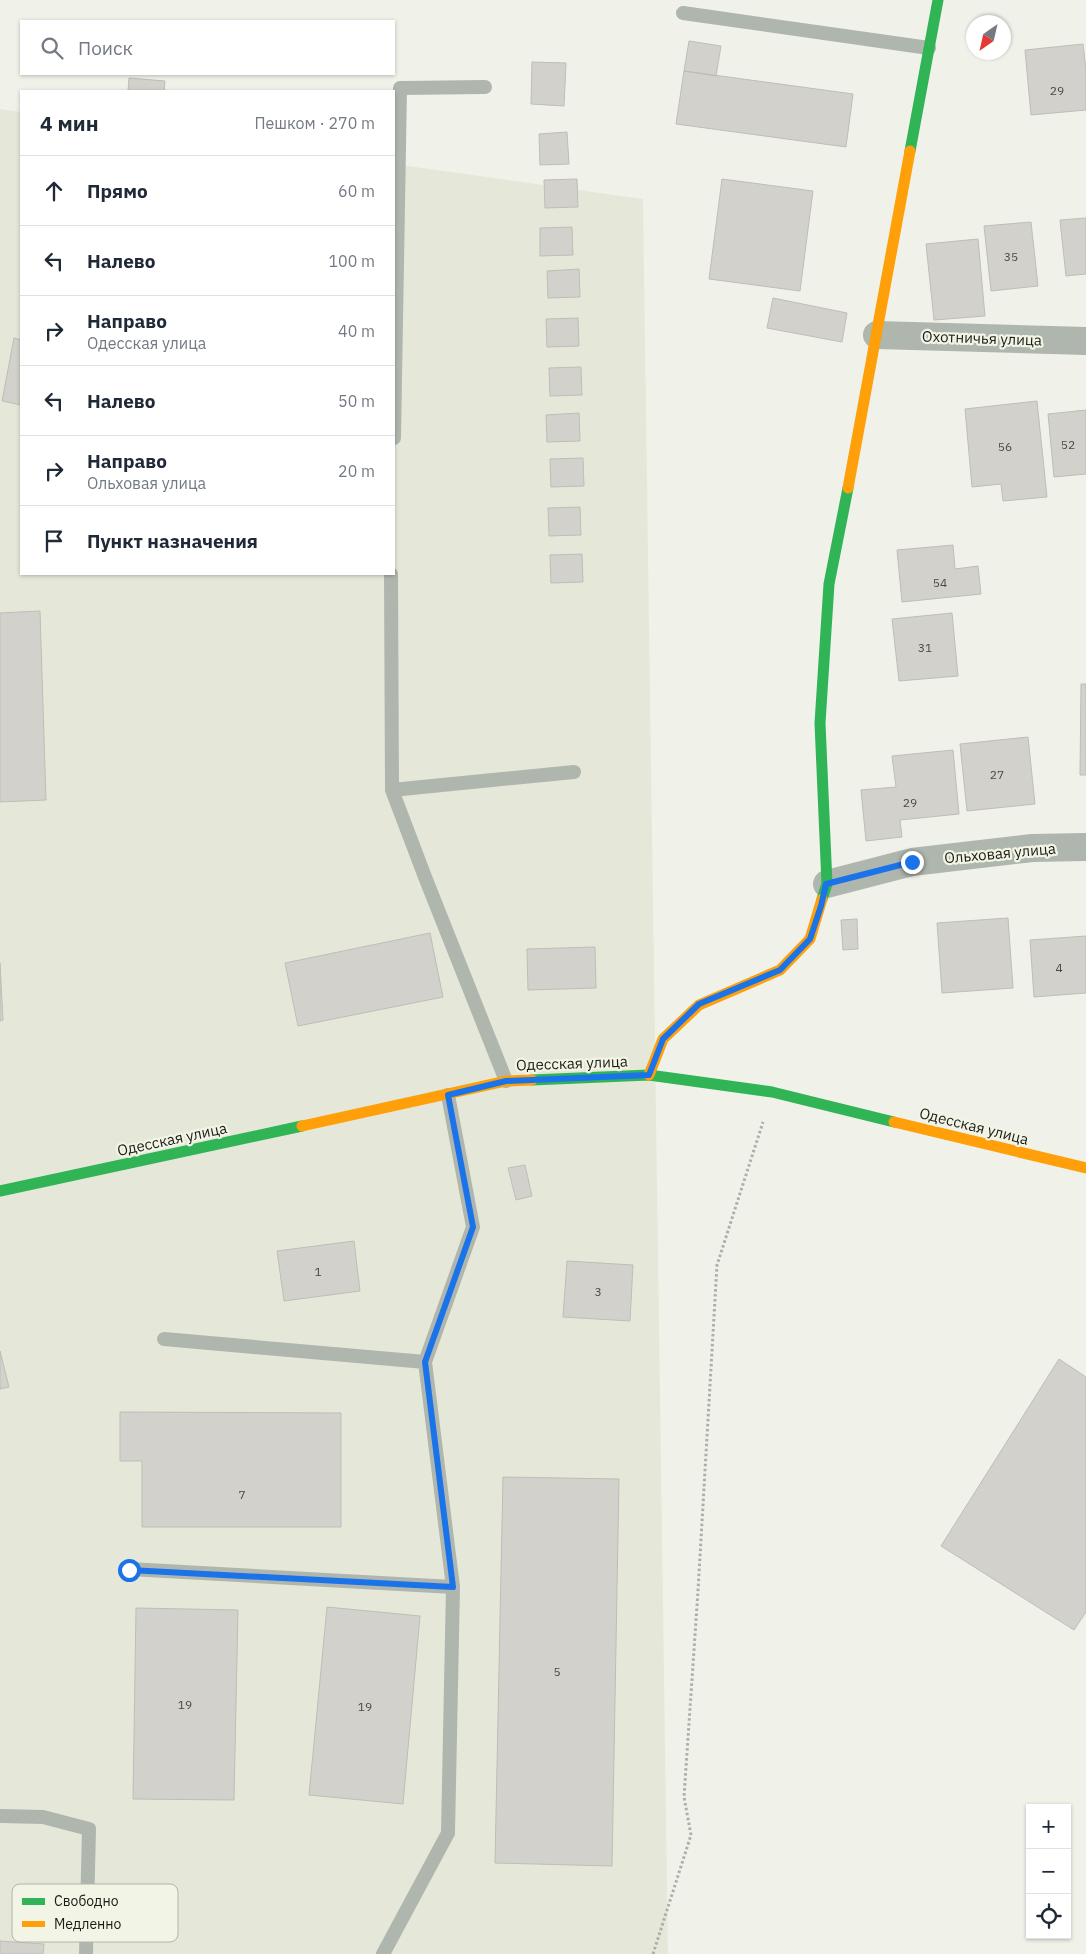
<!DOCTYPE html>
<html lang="ru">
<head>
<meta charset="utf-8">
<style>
	:root { --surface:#fff; --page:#f2f2f3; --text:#1f2937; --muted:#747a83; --line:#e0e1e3 }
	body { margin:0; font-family:"IBM Plex Sans",sans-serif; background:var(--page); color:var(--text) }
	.controls { position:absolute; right:15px; bottom:15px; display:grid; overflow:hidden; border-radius:0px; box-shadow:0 1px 4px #0004 }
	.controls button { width:45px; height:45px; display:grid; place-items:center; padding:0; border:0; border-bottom:1px solid var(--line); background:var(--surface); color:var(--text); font:25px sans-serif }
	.compass { position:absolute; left:966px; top:15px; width:45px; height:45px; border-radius:50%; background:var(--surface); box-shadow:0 1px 4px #0004; rotate:214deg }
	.stop { position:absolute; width:15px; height:15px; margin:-11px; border:4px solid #1a73e8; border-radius:50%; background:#fff }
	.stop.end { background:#1a73e8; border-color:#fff; box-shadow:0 1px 5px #0008 }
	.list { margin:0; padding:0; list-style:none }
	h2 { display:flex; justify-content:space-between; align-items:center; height:65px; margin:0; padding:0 20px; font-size:21px }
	h2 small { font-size:16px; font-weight:400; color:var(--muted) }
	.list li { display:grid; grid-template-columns:32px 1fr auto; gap:15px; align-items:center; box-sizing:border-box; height:70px; padding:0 20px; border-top:1px solid var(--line) }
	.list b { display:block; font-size:19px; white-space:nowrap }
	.list p { margin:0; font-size:16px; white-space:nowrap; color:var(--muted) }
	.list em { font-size:16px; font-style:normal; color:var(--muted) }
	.icon { flex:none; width:28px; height:28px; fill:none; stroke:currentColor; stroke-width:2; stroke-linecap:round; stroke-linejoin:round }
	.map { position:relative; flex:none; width:1086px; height:1954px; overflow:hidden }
	.search { position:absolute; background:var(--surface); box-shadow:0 1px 4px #0004; left:20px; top:20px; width:375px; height:55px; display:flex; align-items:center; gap:12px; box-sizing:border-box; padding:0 18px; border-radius:0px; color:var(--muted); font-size:19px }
	.panel { position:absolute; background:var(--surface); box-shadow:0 1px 4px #0004; left:20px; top:90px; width:375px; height:485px; border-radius:0px }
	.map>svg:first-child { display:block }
	.built { fill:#e5e8d9 }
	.building { fill:#d2d1cb; stroke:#bebdb7 }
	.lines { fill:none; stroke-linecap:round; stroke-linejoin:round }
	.path { stroke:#a9afa9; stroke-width:3; stroke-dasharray:2.5 2.5; stroke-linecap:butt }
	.lane { stroke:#afb6ae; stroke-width:14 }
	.street { stroke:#afb6ae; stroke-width:28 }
	.fast { stroke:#30b455; stroke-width:11 }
	.slow { stroke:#ff9f0a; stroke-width:11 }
	.route { stroke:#1a73e8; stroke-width:6 }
	.labels { text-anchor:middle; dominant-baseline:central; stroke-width:4.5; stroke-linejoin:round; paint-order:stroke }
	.number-label { font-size:12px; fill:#494943 }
	.street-label { font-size:15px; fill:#1b1c16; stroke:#f2f5e6 }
	.key { fill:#f2f5e6; stroke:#b2b4a8; stroke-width:1 }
	.key-label { font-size:14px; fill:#1b1c16 }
</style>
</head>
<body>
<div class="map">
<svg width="1086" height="1954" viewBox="0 0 1086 1954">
	<rect width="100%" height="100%" fill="#f0f2ea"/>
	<path class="built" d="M0,109L21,112V574H394V164L643,199L668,1954H0Z"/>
	<path class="building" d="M689,41L721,46L716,76L684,71Z
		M1083,44L1086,70V110L1031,115L1025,50Z
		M532,62L566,63L564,106L531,104Z
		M684,71L853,94L846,147L676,124Z
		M129,78L165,81L164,91H128Z
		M567,132L569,164L540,165L539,134Z
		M577,179L578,207L545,208L544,180Z
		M722,179L813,191L800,291L709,279Z
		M1086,218V274L1066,276L1060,220Z
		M1031,222L1038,286L991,291L984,226Z
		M572,227L573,255L540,256V228Z
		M978,239L985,316L934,320L926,244Z
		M579,269L580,297L548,298L547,271Z
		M773,298L847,313L842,342L767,328Z
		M578,318L579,346L547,347L546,319Z
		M14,338L21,340V405L2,401Z
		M581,367L582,395L550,396L549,368Z
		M1037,401L1047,497L1003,501L1001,484L972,487L965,409Z
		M1086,410V474L1054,477L1048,414Z
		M579,413L580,441L547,442L546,415Z
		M583,458L584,486L551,487L550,459Z
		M580,507L581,535L549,536L548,508Z
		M953,545L955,569L978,566L981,594L902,602L897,550Z
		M582,554L583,582L551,583L550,555Z
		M40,611L46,800L0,802V613Z
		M952,613L958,676L899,681L892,619Z
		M1081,684H1086V775H1080Z
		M1028,737L1035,804L967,811L960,744Z
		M953,750L959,814L900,820L902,837L866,841L861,790L896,787L892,756Z
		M1008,918L1013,988L942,993L937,923Z
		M857,919L858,949L843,950L841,920Z
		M430,933L443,997L298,1026L285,963Z
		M1086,936V993L1034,997L1030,940Z
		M595,947L596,988L528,990L527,949Z
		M0,963L3,1020L0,1021Z
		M525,1165L532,1196L516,1200L508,1168Z
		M354,1241L360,1291L284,1301L277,1251Z
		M567,1261L633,1265L630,1321L563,1317Z
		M0,1351L9,1387L0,1389Z
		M1059,1359L1086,1377V1612L1074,1630L941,1546Z
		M120,1412L341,1413V1527H142V1461H120Z
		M503,1477L619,1479L612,1866L495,1863Z
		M327,1607L420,1616L403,1804L309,1795Z
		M136,1608L238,1610L234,1800L133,1799Z
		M0,1941L44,1944L43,1954H0Z"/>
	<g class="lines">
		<path class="path" d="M653,1954L691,1835L684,1797L698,1591L717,1265L763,1122"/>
		<path class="lane" d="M683,13L929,48
			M394,438L400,88L485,87
			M391,574L392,790L425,877L506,1081
			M392,790L574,772
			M164,1339L425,1362L473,1227L448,1095
			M129,1569L453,1587
			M0,1816L43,1817L89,1829L86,1954
			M383,1954L448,1833L453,1587L425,1362"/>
		<path class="street" d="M877,335L1086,341
			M827,884L912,862L1032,848L1086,847"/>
		<path class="fast" d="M910,151L938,0
			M822,899L827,884L820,723L829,584L848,488
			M532,1080L649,1075L772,1092L894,1122
			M0,1191L302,1126"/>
		<path class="slow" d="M848,488L910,151
			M649,1075L663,1039L699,1005L780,970L810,939L822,899
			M894,1122L1086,1168
			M302,1126L506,1081L532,1080"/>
	</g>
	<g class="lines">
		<path class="route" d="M129,1570L453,1587L425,1362L473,1227L448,1095L506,1081L649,1075L663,1039L699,1004L780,970L810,939L821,906L826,884L912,862"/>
	</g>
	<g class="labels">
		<g class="number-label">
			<text x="1057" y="90">29</text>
			<text x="1011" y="256">35</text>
			<text x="1068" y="444">52</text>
			<text x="1005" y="446">56</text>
			<text x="940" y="582">54</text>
			<text x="925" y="647">31</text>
			<text x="997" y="774">27</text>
			<text x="910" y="802">29</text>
			<text x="1059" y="967">4</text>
			<text x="318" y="1271">1</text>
			<text x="598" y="1291">3</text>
			<text x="242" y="1494">7</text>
			<text x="557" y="1671">5</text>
			<text x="185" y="1704">19</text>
			<text x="365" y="1706">19</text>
		</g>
		<g class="street-label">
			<text transform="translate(982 338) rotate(2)">Охотничья улица</text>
			<text transform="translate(1000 853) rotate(-5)">Ольховая улица</text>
			<text transform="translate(572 1063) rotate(-2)">Одесская улица</text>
			<text transform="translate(974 1126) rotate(14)">Одесская улица</text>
			<text transform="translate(172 1139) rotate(-12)">Одесская улица</text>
		</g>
	</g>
	<rect x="12" y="1884" width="166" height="58" rx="8" class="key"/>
	<rect x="22" y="1898" width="23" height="7" fill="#30b455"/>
	<rect x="22" y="1921" width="23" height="6" fill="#ff9f0a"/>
	<g class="key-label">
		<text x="54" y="1906">Свободно</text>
		<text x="54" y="1929">Медленно</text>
	</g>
</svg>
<div class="controls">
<button>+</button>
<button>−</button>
<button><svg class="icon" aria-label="locate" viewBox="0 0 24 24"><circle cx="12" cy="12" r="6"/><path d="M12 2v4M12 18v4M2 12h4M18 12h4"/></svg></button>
</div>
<svg class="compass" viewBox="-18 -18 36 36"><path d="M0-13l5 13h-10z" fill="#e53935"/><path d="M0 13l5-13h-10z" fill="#747a83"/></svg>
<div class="stop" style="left:129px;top:1570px"></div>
<div class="stop end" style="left:912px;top:862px"></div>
<div class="search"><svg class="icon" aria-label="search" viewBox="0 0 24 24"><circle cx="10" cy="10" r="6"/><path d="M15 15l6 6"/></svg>Поиск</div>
<section class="panel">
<h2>4 мин<small>Пешком · 270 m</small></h2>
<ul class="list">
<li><svg class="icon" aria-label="ahead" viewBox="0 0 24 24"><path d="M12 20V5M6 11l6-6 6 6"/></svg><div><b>Прямо</b></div><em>60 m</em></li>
<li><svg class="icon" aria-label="left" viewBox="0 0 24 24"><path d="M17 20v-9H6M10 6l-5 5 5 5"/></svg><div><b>Налево</b></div><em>100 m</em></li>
<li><svg class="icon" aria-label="right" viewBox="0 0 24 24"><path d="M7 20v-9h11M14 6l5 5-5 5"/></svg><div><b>Направо</b><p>Одесская улица</p></div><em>40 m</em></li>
<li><svg class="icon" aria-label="left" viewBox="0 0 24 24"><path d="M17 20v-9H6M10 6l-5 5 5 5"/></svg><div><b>Налево</b></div><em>50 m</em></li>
<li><svg class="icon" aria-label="right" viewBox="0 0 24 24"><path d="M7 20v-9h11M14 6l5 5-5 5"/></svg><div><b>Направо</b><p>Ольховая улица</p></div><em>20 m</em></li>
<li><svg class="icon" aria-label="arrive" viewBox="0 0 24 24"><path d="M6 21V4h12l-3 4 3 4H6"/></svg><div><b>Пункт назначения</b></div></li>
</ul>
</section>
</div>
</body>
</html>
